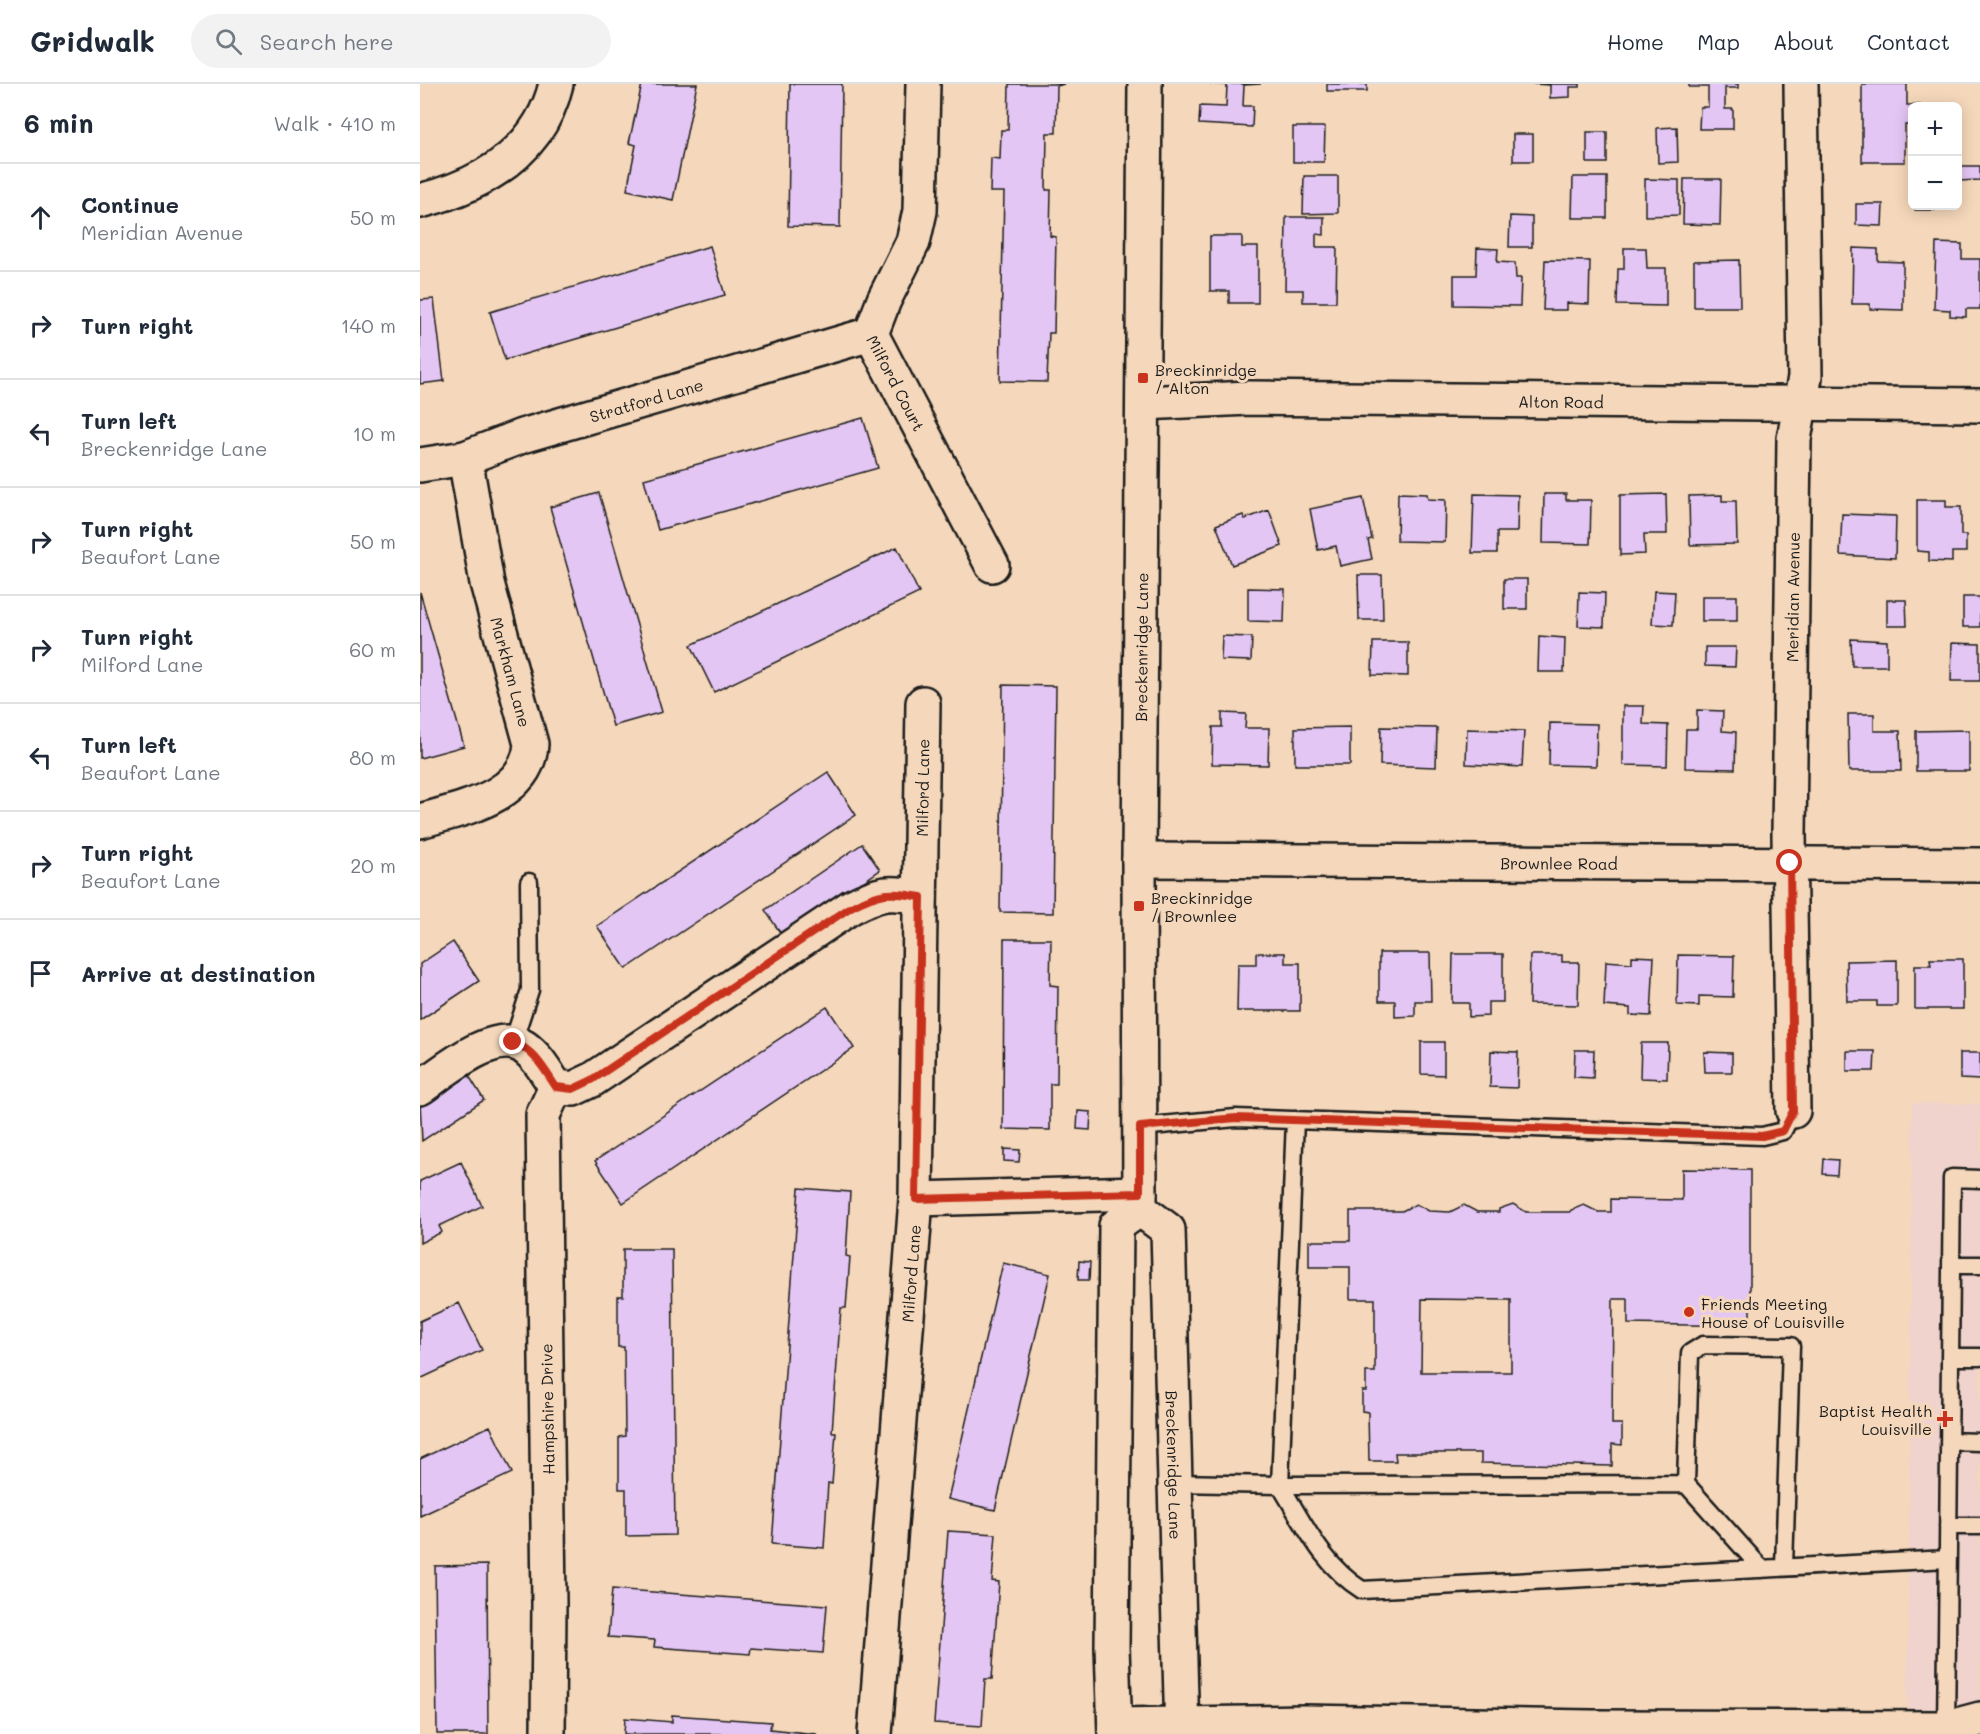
<!DOCTYPE html>
<html lang="en">
<head>
<meta charset="utf-8">
<style>
	:root { --surface:#fff; --page:#f2f2f3; --text:#1f2937; --muted:#747a83; --line:#e0e1e3 }
	body { margin:0; font-family:Mali,sans-serif; background:var(--page); color:var(--text) }
	.controls { position:absolute; right:18px; top:18px; display:grid; overflow:hidden; border-radius:9px; box-shadow:0 3px 15px #0003 }
	.controls button { width:54px; height:54px; display:grid; place-items:center; padding:0; border:0; border-bottom:2px solid var(--line); background:var(--surface); color:var(--text); font:30px sans-serif }
	.stop { position:absolute; width:18px; height:18px; margin:-14px; border:4px solid #c8321e; border-radius:50%; background:#fff }
	.stop.end { background:#c8321e; border-color:#fff; box-shadow:0 2px 6px #0008 }
	.list { margin:0; padding:0; list-style:none }
	h2 { display:flex; justify-content:space-between; align-items:center; height:78px; margin:0; padding:0 24px; font-size:26px }
	h2 small { font-size:20px; font-weight:400; color:var(--muted) }
	.list li { display:grid; grid-template-columns:39px 1fr auto; gap:18px; align-items:center; box-sizing:border-box; height:108px; padding:0 24px; border-top:2px solid var(--line) }
	.list b { display:block; font-size:22px; white-space:nowrap }
	.list p { margin:0; font-size:20px; white-space:nowrap; color:var(--muted) }
	.list em { font-size:20px; font-style:normal; color:var(--muted) }
	.icon { flex:none; width:33px; height:33px; fill:none; stroke:currentColor; stroke-width:2; stroke-linecap:round; stroke-linejoin:round }
	.map { position:relative; flex:none; width:1560px; height:1650px; overflow:hidden }
	header { display:flex; align-items:center; gap:36px; box-sizing:border-box; height:84px; padding:0 30px; background:var(--surface); border-bottom:2px solid var(--line) }
	header strong { font-size:28px }
	nav { display:flex; gap:33px; margin-inline-start:auto; font-size:21px }
	.search { width:420px; height:54px; background:var(--page); display:flex; align-items:center; gap:15px; box-sizing:border-box; padding:0 21px; border-radius:33px; color:var(--muted); font-size:22px }
	main { display:flex }
	aside { flex:1; background:var(--surface) }
	.map>svg:first-child { display:block }
	.built { fill:#f0d3cc }
	.building { fill:#e4c6f4; stroke:#1c1c1c; stroke-width:1.5; fill-rule:evenodd }
	.lines { fill:none; stroke-linecap:round; stroke-linejoin:round }
	.service-casing { stroke:#1c1c1c; stroke-width:21 }
	.minor-casing { stroke:#1c1c1c; stroke-width:38 }
	.tertiary-casing { stroke:#1c1c1c; stroke-width:38 }
	.secondary-casing { stroke:#1c1c1c; stroke-width:38 }
	.service { stroke:#f5d8bb; stroke-width:16 }
	.minor { stroke:#f5d8bb; stroke-width:33 }
	.tertiary { stroke:#f5d8bb; stroke-width:33 }
	.secondary { stroke:#f5d8bb; stroke-width:33 }
	.route { stroke:#c8321e; stroke-width:8 }
	.poi-dot { fill:#c8321e; stroke:#f5d8bb; stroke-width:2 }
	.labels { text-anchor:middle; dominant-baseline:central; stroke-width:6; stroke-linejoin:round; paint-order:stroke }
	.poi-label { font-size:16px; fill:#1c1c1c; stroke:#f5d8bb; text-anchor:start }
	.street-label { font-size:16px; fill:#1c1c1c; stroke:#f5d8bb }
</style>
</head>
<body>
<header>
<strong>Gridwalk</strong>
<div class="search"><svg class="icon" aria-label="search" viewBox="0 0 24 24"><circle cx="10" cy="10" r="6"/><path d="M15 15l6 6"/></svg>Search here</div>
<nav><a>Home</a><a>Map</a><a>About</a><a>Contact</a></nav>
</header>
<main>
<aside>
<h2>6 min<small>Walk · 410 m</small></h2>
<ul class="list">
<li><svg class="icon" aria-label="ahead" viewBox="0 0 24 24"><path d="M12 20V5M6 11l6-6 6 6"/></svg><div><b>Continue</b><p>Meridian Avenue</p></div><em>50 m</em></li>
<li><svg class="icon" aria-label="right" viewBox="0 0 24 24"><path d="M7 20v-9h11M14 6l5 5-5 5"/></svg><div><b>Turn right</b></div><em>140 m</em></li>
<li><svg class="icon" aria-label="left" viewBox="0 0 24 24"><path d="M17 20v-9H6M10 6l-5 5 5 5"/></svg><div><b>Turn left</b><p>Breckenridge Lane</p></div><em>10 m</em></li>
<li><svg class="icon" aria-label="right" viewBox="0 0 24 24"><path d="M7 20v-9h11M14 6l5 5-5 5"/></svg><div><b>Turn right</b><p>Beaufort Lane</p></div><em>50 m</em></li>
<li><svg class="icon" aria-label="right" viewBox="0 0 24 24"><path d="M7 20v-9h11M14 6l5 5-5 5"/></svg><div><b>Turn right</b><p>Milford Lane</p></div><em>60 m</em></li>
<li><svg class="icon" aria-label="left" viewBox="0 0 24 24"><path d="M17 20v-9H6M10 6l-5 5 5 5"/></svg><div><b>Turn left</b><p>Beaufort Lane</p></div><em>80 m</em></li>
<li><svg class="icon" aria-label="right" viewBox="0 0 24 24"><path d="M7 20v-9h11M14 6l5 5-5 5"/></svg><div><b>Turn right</b><p>Beaufort Lane</p></div><em>20 m</em></li>
<li><svg class="icon" aria-label="arrive" viewBox="0 0 24 24"><path d="M6 21V4h12l-3 4 3 4H6"/></svg><div><b>Arrive at destination</b></div></li>
</ul>
</aside>
<div class="map">
<svg width="1560" height="1650" viewBox="0 0 1560 1650">
	<rect width="100%" height="100%" fill="#f5d8bb"/>
	<filter id="ink" filterUnits="userSpaceOnUse"><feTurbulence type="fractalNoise" baseFrequency=".0167" numOctaves="2"/><feDisplacementMap in="SourceGraphic" scale="12" xChannelSelector="R" yChannelSelector="G"/><feConvolveMatrix kernelMatrix="1 2 1 2 8 2 1 2 1" color-interpolation-filters="sRGB"/></filter>
	<g filter="url(#ink)">
		<path class="built" d="M1492,1019L1560,1020V1650H1487Z"/>
		<path class="building" d="M222,0H277L253,116L207,106L216,61L209,59Z
			M370,0H422L420,143L368,142Z
			M589,0H644L637,2L636,49H627L626,106H631L630,152L636,153L634,249H629L627,298L580,297L584,108H570L571,74L580,75L581,46H588Z
			M790,0H841L824,1L823,22H833L832,43L779,40L780,22L806,23L807,1Z
			M907,0H947V7H907Z
			M1113,0H1160V3H1150V13L1130,14V1Z
			M1269,0H1318V4H1305V25H1313V45H1279L1280,23H1288V3H1269Z
			M1442,0H1487V21H1501L1492,22V41H1485V78H1442Z
			M873,43H905L904,78H873Z
			M1257,43L1258,78L1238,79L1237,44Z
			M1167,48H1187V79H1167Z
			M1093,50H1113V77H1093Z
			M1538,82H1560V96L1538,97Z
			M884,92H918V129L883,130Z
			M1153,93H1187V134H1152Z
			M1225,95L1259,96V131L1225,132Z
			M1264,95H1301L1300,141L1263,140Z
			M1436,120H1463L1462,142L1436,141Z
			M1495,122H1515V126H1495Z
			M1090,132L1112,133V163H1089Z
			M866,133H904V151L896,150V163H917L916,218H883V206H865Z
			M790,152H822V163H838V219H809V207H790Z
			M1516,159L1542,160V175H1560V225H1546V233L1530,232V226L1514,225Z
			M290,162L305,211L85,276L70,228Z
			M1057,164L1078,165L1077,178L1095,179L1096,194H1101L1100,222L1034,221V191H1056Z
			M1204,164H1226L1227,184H1246V222L1197,221L1198,185H1204Z
			M1433,164L1458,165V177L1483,178V226L1450,225V220H1432Z
			M1125,176L1170,177L1169,220L1146,219V226H1123Z
			M1319,176L1320,223H1274V177Z
			M14,215L24,297L0,300V216Z
			M443,334L458,384L238,446L224,395Z
			M179,409L242,628L193,642L130,423Z
			M978,409L1007,410L1008,415L1026,416L1025,458L977,457Z
			M1054,410L1098,411L1097,448H1077V469H1052Z
			M1124,410H1146V416H1171L1170,460L1123,459Z
			M1246,410L1247,450H1224L1225,470L1200,471V411Z
			M1302,411V417H1316L1317,460L1270,461L1269,412Z
			M943,414L952,455L948,456L952,475L920,482L916,462L898,466L890,425Z
			M1497,416H1526V423H1541V451H1546V468H1532V478L1509,477V468L1497,467Z
			M849,426L862,462L812,481L796,441L823,431L825,435Z
			M1422,430L1476,432L1475,474L1420,471Z
			M477,463L499,509L294,608L271,561Z
			M938,491H962L963,536H939Z
			M1084,495H1107V525H1084Z
			M828,504L865,505L864,538L828,537Z
			M1234,507L1255,508L1253,541L1232,540Z
			M0,508L44,662L0,674Z
			M1159,508L1185,509L1184,543L1158,542Z
			M1282,512H1317V537H1282Z
			M1543,513H1560V543H1543Z
			M1467,516H1486L1487,542H1467Z
			M802,552L832,553L831,577L801,576Z
			M1119,552L1145,554L1144,588H1118Z
			M1431,555L1467,557V582H1432Z
			M953,558H988V592L952,591Z
			M1532,559L1560,560V597H1531Z
			M1285,563H1316L1315,583L1285,582Z
			M583,601L636,602L633,829L580,828Z
			M1203,622H1224L1223,640L1248,641L1247,682L1203,681Z
			M1277,626L1303,627L1302,647L1316,648L1315,685L1265,684L1266,645H1277Z
			M802,629L826,630L825,644H849L848,681L792,680L793,643H802Z
			M1428,630H1454V647H1480L1481,687H1429Z
			M1130,639L1177,640L1176,682L1129,681Z
			M930,643V681H875V644Z
			M961,643L1017,644L1016,683L960,681Z
			M1047,645L1104,647L1102,683L1046,680Z
			M1549,646V687H1496V647Z
			M408,688L436,731L206,885L177,842Z
			M442,760L460,786L363,853L345,826Z
			M584,855H631L630,901L638,902L637,1000H630V1046L583,1045Z
			M33,858L59,897L0,936V880Z
			M836,869H865V879H880V927H817L818,880H836Z
			M959,869H1010L1011,917H995V932L975,933V917H959Z
			M1033,870H1083V918H1068V932L1049,933V919H1032Z
			M1110,871H1142V878H1159L1158,921L1109,920Z
			M1258,871L1314,872L1313,913L1279,912V922L1257,921Z
			M1212,872L1234,873L1231,932L1210,931V924L1184,922L1186,877L1212,879Z
			M1510,875H1543V925H1495V881H1511Z
			M1477,876V922H1457V917H1427L1426,877Z
			M407,923L434,964L203,1119L175,1077Z
			M1001,958H1024V991L1001,990Z
			M1221,959H1248L1247,995L1220,994Z
			M1155,966H1174L1173,994L1154,993Z
			M1071,967L1098,968L1097,1004L1070,1003Z
			M1427,967H1455L1454,987H1427Z
			M1284,968L1312,969V988H1285Z
			M1540,969H1560V996L1540,995Z
			M46,987L64,1016L2,1057L0,1017Z
			M658,1027L671,1028L670,1046L657,1045Z
			M584,1065L600,1066L599,1078L584,1077Z
			M1404,1075L1418,1076L1417,1091L1403,1090Z
			M41,1078L62,1122L19,1142L22,1148L0,1159V1097Z
			M1262,1085L1330,1086V1242L1208,1240V1215H1193L1192,1340H1202V1361L1192,1360V1382L1061,1379V1369H975L976,1377H949L948,1328L942,1327V1307H946V1288H955V1215H930V1183H889V1157H930V1127H982L996,1120L1009,1127L1030,1128L1044,1121L1057,1128H1079V1125L1093,1120L1106,1128H1150L1151,1126L1164,1121L1178,1128H1191V1115L1262,1116ZM1002,1215L1091,1216V1288H1001Z
			M379,1104L430,1108L426,1172L430,1173L426,1224H421L412,1348H416L412,1400L408,1399L404,1464L352,1460Z
			M203,1165H252L255,1451L206,1452V1405H199V1353L205,1352L204,1263H198V1212H203Z
			M659,1177L670,1178L669,1196H658Z
			M583,1179L630,1190L575,1426L528,1415Z
			M39,1219L62,1266L0,1295V1237Z
			M70,1342L92,1389L0,1432V1375Z
			M528,1447L576,1450L572,1497L579,1498L572,1595H565L562,1642L514,1639Z
			M67,1481L68,1650H17L15,1482Z
			M192,1505L407,1521L403,1569L331,1564L330,1570L234,1563L235,1556L188,1553Z
			M252,1631L351,1638L350,1645L397,1650H204L205,1634L252,1638Z"/>
		<g class="lines">
			<defs>
				<path id="service" d="M93,958L110,906L109,798
					M720,1043L816,1034L1342,1052L1363,1047L1373,1027
					M1531,1181H1560
					M1530,1273H1560
					M1529,1357L1560,1358
					M755,1399L860,1401L875,1036
					M1266,1400L1270,1269L1283,1261L1371,1262L1364,1483
					M860,1401C884,1440 903,1482 942,1506L1528,1475
					M860,1401L1266,1400L1342,1485
					M1528,1442H1560
					M1526,1648L1532,1094L1560,1095"/>
				<g id="minor">
					<path id="s1" d="M503,0L500,127L493,158L464,216L451,250L572,481"/>
					<path d="M0,117C63,101 120,68 136,0"/>
					<path id="s2" d="M723,319L829,314L1560,321"/>
					<path id="s3" d="M0,381L45,374L102,352L451,250"/>
					<path d="M0,737C41,725 108,713 111,660L67,499L45,374"/>
					<path id="s4" d="M719,776L1560,781"/>
					<path d="M0,1004C23,988 75,943 104,963C118,973 126,988 136,1003L153,1005L172,996L431,823C460,808 469,807 500,813"/>
					<path id="s5" d="M1373,1027L1369,751L1374,355L1385,293L1381,0"/>
					<path d="M496,1115L720,1109"/>
					<path d="M128,1650L129,1520L123,1031L136,1003"/>
					<path id="s6" d="M455,1650L496,1115L503,619"/>
				</g>
				<path id="tertiary" d="M695,1641L884,1638L1171,1643L1526,1644L1560,1635"/>
				<g id="secondary">
					<path id="s7" d="M720,1125L719,776L725,0"/>
					<path id="s8" d="M720,1125L748,1146L762,1650"/>
					<path d="M695,1650L692,1563L696,1142L720,1125"/>
				</g>
			</defs>
			<use href="#service" class="service-casing"/>
			<use href="#minor" class="minor-casing"/>
			<use href="#tertiary" class="tertiary-casing"/>
			<use href="#secondary" class="secondary-casing"/>
			<use href="#service" class="service"/>
			<use href="#minor" class="minor"/>
			<use href="#tertiary" class="tertiary"/>
			<use href="#secondary" class="secondary"/>
		</g>
	</g>
	<g class="lines" filter="url(#ink)">
		<path class="route" d="M93,958C114,966 124,985 136,1003L153,1005L172,996L431,823C460,808 469,807 501,813L496,1115L720,1109V1043L816,1034L1342,1052L1363,1047L1373,1027L1370,779"/>
	</g>
	<g class="poi-dot">
		<rect x="717" y="288" width="12" height="12" rx="3"/>
		<rect x="713" y="816" width="12" height="12" rx="3"/>
		<circle cx="1269" cy="1228" r="6"/>
		<path d="M1522 1326h6v6h6v6h-6v6h-6v-6h-6v-6h6z"/>
	</g>
	<g class="labels">
		<g class="poi-label">
			<text x="735" y="285">Breckinridge<tspan x="735" dy="18">/ Alton</tspan></text>
			<text x="731" y="813">Breckinridge<tspan x="731" dy="18">/ Brownlee</tspan></text>
			<text x="1281" y="1219">Friends Meeting<tspan x="1281" dy="18">House of Louisville</tspan></text>
			<text x="1512" y="1326" text-anchor="end">Baptist Health<tspan x="1512" dy="18">Louisville</tspan></text>
		</g>
		<g class="street-label">
			<text stroke="none"><textPath href="#s1" startOffset="315">Milford Court</textPath></text>
			<text stroke="none"><textPath href="#s3" startOffset="236">Stratford Lane</textPath></text>
			<text stroke="none"><textPath href="#s2" startOffset="418">Alton Road</textPath></text>
			<text stroke="none"><textPath href="#s5" startOffset="514">Meridian Avenue</textPath></text>
			<text stroke="none"><textPath href="#s7" startOffset="562">Breckenridge Lane</textPath></text>
			<text transform="translate(91 588) rotate(75)">Markham Lane</text>
			<text stroke="none"><textPath href="#s6" startOffset="948">Milford Lane</textPath></text>
			<text stroke="none"><textPath href="#s4" startOffset="420">Brownlee Road</textPath></text>
			<text stroke="none"><textPath href="#s6" startOffset="462">Milford Lane</textPath></text>
			<text transform="translate(127 1325) rotate(-91)">Hampshire Drive</text>
			<text stroke="none"><textPath href="#s8" startOffset="270">Breckenridge Lane</textPath></text>
		</g>
	</g>
</svg>
<div class="controls">
<button>+</button>
<button>−</button>
</div>
<div class="stop" style="left:1370px;top:779px"></div>
<div class="stop end" style="left:93px;top:958px"></div>
</div>
</main>
</body>
</html>
